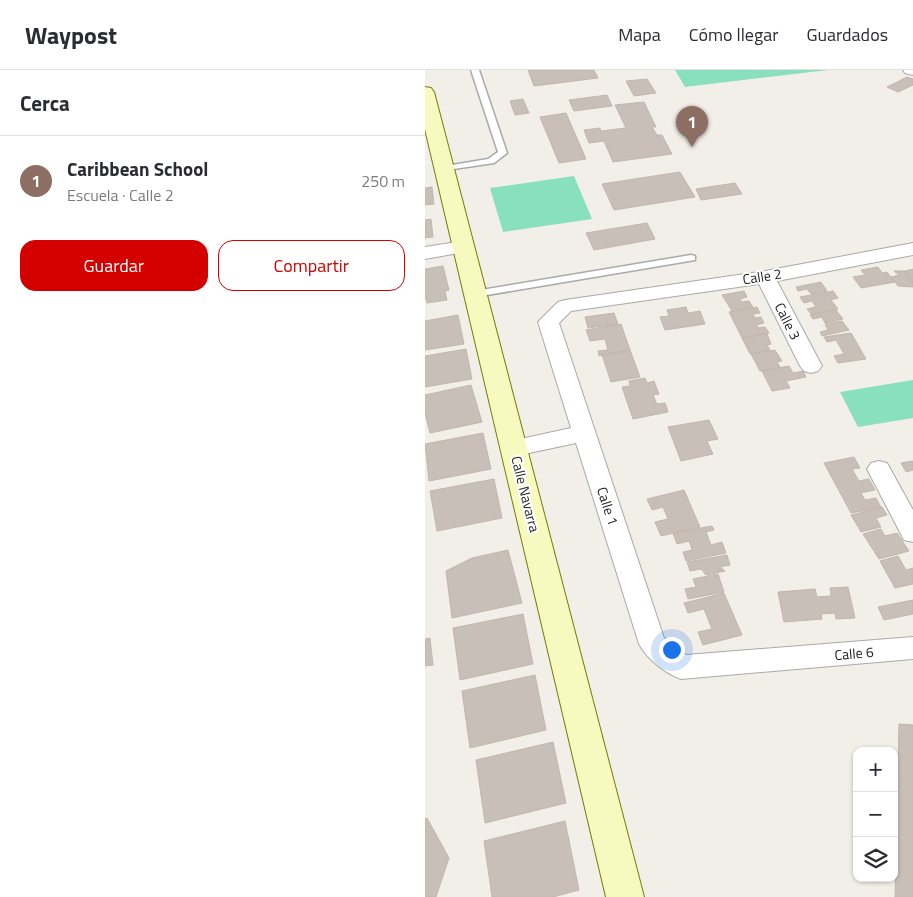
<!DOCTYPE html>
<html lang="es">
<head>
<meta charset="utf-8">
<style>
	:root { --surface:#fff; --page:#f2f2f3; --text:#2b2b33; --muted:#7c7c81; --line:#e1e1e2; --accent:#d40000 }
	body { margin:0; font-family:"Titillium Web",sans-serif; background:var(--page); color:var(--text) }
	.controls { position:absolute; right:15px; bottom:15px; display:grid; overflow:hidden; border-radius:10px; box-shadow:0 1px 4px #0004 }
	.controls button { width:45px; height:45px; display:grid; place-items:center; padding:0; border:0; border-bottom:1px solid var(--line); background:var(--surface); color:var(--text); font:25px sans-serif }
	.you { position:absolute; left:246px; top:579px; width:18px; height:18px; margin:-12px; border:4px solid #fff; border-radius:50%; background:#1a73e8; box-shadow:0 0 0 8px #1a73e833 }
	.badge { display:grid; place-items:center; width:32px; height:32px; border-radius:50%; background:var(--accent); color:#fff; font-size:16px; font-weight:700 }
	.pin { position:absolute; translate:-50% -41px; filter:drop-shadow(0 1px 2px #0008) }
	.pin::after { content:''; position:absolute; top:26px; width:18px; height:15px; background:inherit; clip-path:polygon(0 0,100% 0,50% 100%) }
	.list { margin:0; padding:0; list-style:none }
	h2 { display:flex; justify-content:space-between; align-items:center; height:65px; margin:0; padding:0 20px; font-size:21px }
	h2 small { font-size:16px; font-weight:400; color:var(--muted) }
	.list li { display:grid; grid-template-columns:32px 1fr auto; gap:15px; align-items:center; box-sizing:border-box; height:90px; padding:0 20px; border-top:1px solid var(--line) }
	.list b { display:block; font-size:19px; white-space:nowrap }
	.list p { margin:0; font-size:16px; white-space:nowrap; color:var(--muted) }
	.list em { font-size:16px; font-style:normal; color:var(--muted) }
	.actions { display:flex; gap:10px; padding:15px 20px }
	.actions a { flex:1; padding:11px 0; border:1px solid var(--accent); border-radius:15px; text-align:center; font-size:18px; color:var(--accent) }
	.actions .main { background:var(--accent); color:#fff }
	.icon { flex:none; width:28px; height:28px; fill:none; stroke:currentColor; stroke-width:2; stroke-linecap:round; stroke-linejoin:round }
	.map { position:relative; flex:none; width:488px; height:827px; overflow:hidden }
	header { display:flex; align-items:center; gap:30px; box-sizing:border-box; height:70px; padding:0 25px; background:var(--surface); border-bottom:1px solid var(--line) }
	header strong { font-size:24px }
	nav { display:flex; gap:28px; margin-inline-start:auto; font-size:18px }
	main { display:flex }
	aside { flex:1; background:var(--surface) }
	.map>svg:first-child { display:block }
	.pitch { fill:#88e0be }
	.building { fill:#c7bfb8; stroke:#c4b6ab }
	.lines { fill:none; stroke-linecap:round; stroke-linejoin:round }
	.lane-casing { stroke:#a9a9a9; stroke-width:3 }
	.street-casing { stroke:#a9a9a9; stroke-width:2 }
	.secondary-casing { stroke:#707d05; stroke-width:2 }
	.lane { fill:#fff; fill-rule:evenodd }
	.street { fill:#fff; fill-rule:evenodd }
	.secondary { fill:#f7fabf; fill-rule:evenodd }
	.labels { text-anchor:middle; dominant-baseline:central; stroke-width:4; stroke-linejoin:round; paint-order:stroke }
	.street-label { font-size:14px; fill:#222; stroke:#fff }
</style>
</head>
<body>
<header>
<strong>Waypost</strong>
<nav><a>Mapa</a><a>Cómo llegar</a><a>Guardados</a></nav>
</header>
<main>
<aside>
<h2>Cerca<small></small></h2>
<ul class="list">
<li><span class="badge" style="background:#8d6e63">1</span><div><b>Caribbean School</b><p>Escuela · Calle 2</p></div><em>250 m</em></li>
</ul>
<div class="actions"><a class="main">Guardar</a><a>Compartir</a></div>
</aside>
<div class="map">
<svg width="488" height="827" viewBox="0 0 488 827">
	<rect width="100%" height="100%" fill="#f2efe9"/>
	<path class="pitch" d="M250,0H403L260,17Z
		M149,106L167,149L78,162L65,118Z
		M488,310V348L433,357L415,322Z"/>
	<path class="building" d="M103,0H169L173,8L109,16Z
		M482,7L488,9V15L473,22L462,17Z
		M222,9L231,23L209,26L201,11Z
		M182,25L187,36L149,41L144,30Z
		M98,29L104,43L90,45L85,31Z
		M219,32L231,57H227L232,65H237L247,84L188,92L179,71L164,73L159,60L175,58L176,61L201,58L190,35Z
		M141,43L161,89L134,93L115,47Z
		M255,102L270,127L189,140L177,114Z
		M310,113L317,124L276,130L271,119Z
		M7,117L9,134L0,135V118Z
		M6,149L8,167L0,168V150Z
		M222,153L230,169L169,180L161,163Z
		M18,196L24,220L20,221L22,230L2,233L0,226V199Z
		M453,197L457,203L462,202L470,212L436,218L428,207L440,205L436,200Z
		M488,199V213L480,201Z
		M469,201H480L488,213V217L473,216L466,207L474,205Z
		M396,212L402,221L386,224L382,219L373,221L371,217Z
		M319,221L322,227L315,229L317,232L324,231L328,237L307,241L297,225Z
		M408,221L413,228L406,230L413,239L386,244L382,239L391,237L387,231L379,233L375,227Z
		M261,237L263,243L275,241L280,254L240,260L235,247L244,246L242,240Z
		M332,237L335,243L328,244L330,248L336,247L339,253L332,255L333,258L340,257L344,263L317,268L304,242Z
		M411,240L418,249L400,253L397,247L388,249L385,245Z
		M189,243L193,254L163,258L160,247Z
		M33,245L39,274L0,280V251Z
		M417,251L424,260L397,266L395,262L403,260L400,254Z
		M196,254L205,280L174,286L173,281L183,280L180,269L165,271L161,260Z
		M426,263L441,289L413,293L409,286L419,284L411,270L402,272L399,267Z
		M342,264L346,274L342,275L345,280L325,284L317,268Z
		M41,279L47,309L0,317V286Z
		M205,280L215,307L186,312L177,285Z
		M350,280L357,291L352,292L355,297L335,301L326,284Z
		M364,296L368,303L378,301L381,307L361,311L365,318L347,321L337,301Z
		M220,308L222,313L229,311L234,324L228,325L232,334L240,333L243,342L208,349L197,317L205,316L204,311Z
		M46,315L57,352L5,363L0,343V325Z
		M284,350L293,369L282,371L288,384L256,391L243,357Z
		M58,363L66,399L4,411L0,374Z
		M429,387L435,398L427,399L434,411L444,409L450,420L436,423L440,430L451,428L456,437L426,443L399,393Z
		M488,391V400L481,402L476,393Z
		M69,409L77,448L12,461L5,421Z
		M259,420L275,457L236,466L230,452L243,449L238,437L227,440L222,429Z
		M457,437L462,445L451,448L456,457L436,462L426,445Z
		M287,456L289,460L281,462L286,475L297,472L301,483L261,491L258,482L267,480L264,471L252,474L248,463Z
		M456,459L460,466L472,463L484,481L454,489L438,464Z
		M83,480L97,533L27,548L21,501L47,488Z
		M302,485L305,495L295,497L300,501L281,505L276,499L265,501L262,492Z
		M473,486L481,500L488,498V514L470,518L455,491Z
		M293,504L299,522L263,529L260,519L271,517L268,509Z
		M423,517L430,548L411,549L410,543L396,544L397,549L359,552L353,522L390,519L392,527L406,526L405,518Z
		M299,523L317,565L278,575L273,562L287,559L279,539L263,543L259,533Z
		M488,530V544L459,550L453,537Z
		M98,544L108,594L35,610L28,558Z
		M5,568L8,595L0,596V569Z
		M110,605L121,660L45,678L37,621Z
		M474,654L488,655V827H470Z
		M128,672L141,733L60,753L51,690Z
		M2,748L24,788L11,827H0V749Z
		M140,751L154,820L128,827H67L59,771Z"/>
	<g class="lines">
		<defs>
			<path id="lane" d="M46,0H54L82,83L69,93L15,101V97L63,89L73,82Z
				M266,185L270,186V190L50,227L45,224L50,221Z"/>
			<path id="street" d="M478,0H488V5L480,3Z
				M38,171L45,173L47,177L45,181L0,189V177Z
				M488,173V185L352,211L397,296L393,301L386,303L379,301L375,296L334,214L146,241L134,253L239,568L261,585L488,567V589L256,609C240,603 222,589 214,574L151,373L90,386L82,384L79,378L82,372L146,358L113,252L133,232L140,230L340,201Z
				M454,391L462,393L488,440V472L479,470L442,399L446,393Z"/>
			<path id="secondary" d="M0,17L6,18L9,22L219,827H181L0,59Z"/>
		</defs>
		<use href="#lane" class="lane-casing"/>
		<use href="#street" class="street-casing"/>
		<use href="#secondary" class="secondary-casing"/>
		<use href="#lane" class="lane"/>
		<use href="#street" class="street"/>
		<use href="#secondary" class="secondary"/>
	</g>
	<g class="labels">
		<g class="street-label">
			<text transform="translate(337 206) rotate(-9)">Calle 2</text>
			<text transform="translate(363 251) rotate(63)">Calle 3</text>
			<text transform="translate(101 424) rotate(76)">Calle Navarra</text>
			<text transform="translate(183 436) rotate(72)">Calle 1</text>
			<text transform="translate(429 583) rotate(-5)">Calle 6</text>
		</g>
	</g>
</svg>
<div class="controls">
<button>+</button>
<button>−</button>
<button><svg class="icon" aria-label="layers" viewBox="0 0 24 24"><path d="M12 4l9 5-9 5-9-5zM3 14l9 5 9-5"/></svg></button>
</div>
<div class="you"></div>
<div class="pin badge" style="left:267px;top:77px;background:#8d6e63">1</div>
</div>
</main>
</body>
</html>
